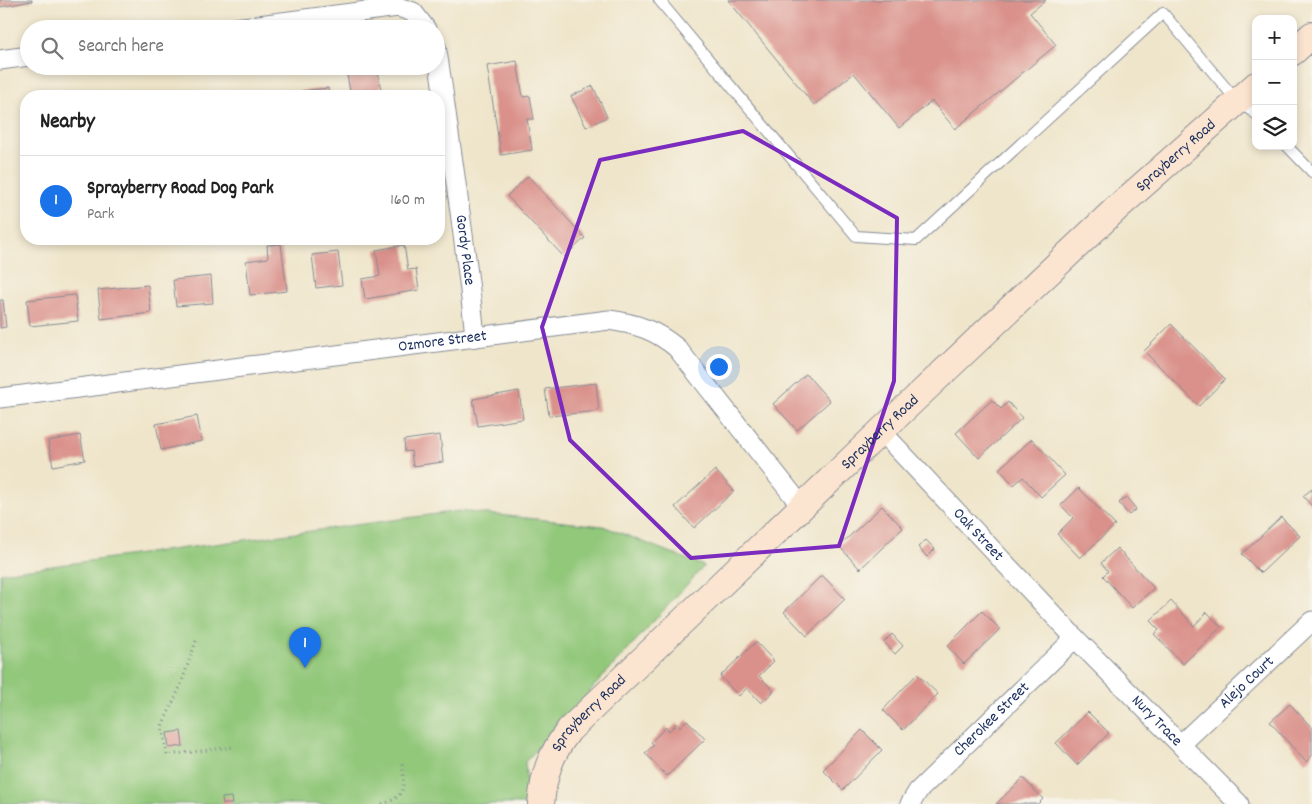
<!DOCTYPE html>
<html lang="en">
<head>
<meta charset="utf-8">
<style>
	:root { --surface:#fff; --page:#f6f6f6; --text:#222; --muted:#767676; --line:#e0e0e0; --accent:#1a73e8 }
	body { margin:0; font-family:Dekko,sans-serif; background:var(--page); color:var(--text) }
	.controls { position:absolute; right:15px; top:15px; display:grid; overflow:hidden; border-radius:10px; box-shadow:0 2px 8px #0003 }
	.controls button { width:45px; height:45px; display:grid; place-items:center; padding:0; border:0; border-bottom:1px solid var(--line); background:var(--surface); color:var(--text); font:25px sans-serif }
	.you { position:absolute; left:718px; top:366px; width:18px; height:18px; margin:-12px; border:4px solid #fff; border-radius:50%; background:#1a73e8; box-shadow:0 0 0 8px #1a73e833 }
	.badge { display:grid; place-items:center; width:32px; height:32px; border-radius:50%; background:var(--accent); color:#fff; font-size:16px; font-weight:700 }
	.pin { position:absolute; translate:-50% -41px; filter:drop-shadow(0 1px 2px #0008) }
	.pin::after { content:''; position:absolute; top:26px; width:18px; height:15px; background:inherit; clip-path:polygon(0 0,100% 0,50% 100%) }
	.list { margin:0; padding:0; list-style:none }
	h2 { display:flex; justify-content:space-between; align-items:center; height:65px; margin:0; padding:0 20px; font-size:21px }
	h2 small { font-size:16px; font-weight:400; color:var(--muted) }
	.list li { display:grid; grid-template-columns:32px 1fr auto; gap:15px; align-items:center; box-sizing:border-box; height:90px; padding:0 20px; border-top:1px solid var(--line) }
	.list b { display:block; font-size:19px; white-space:nowrap }
	.list p { margin:0; font-size:16px; white-space:nowrap; color:var(--muted) }
	.list em { font-size:16px; font-style:normal; color:var(--muted) }
	.icon { flex:none; width:28px; height:28px; fill:none; stroke:currentColor; stroke-width:2; stroke-linecap:round; stroke-linejoin:round }
	.map { position:relative; flex:none; width:1312px; height:804px; overflow:hidden }
	.search { position:absolute; background:var(--surface); box-shadow:0 2px 8px #0003; left:20px; top:20px; width:425px; height:55px; display:flex; align-items:center; gap:12px; box-sizing:border-box; padding:0 18px; border-radius:28px; color:var(--muted); font-size:19px }
	.panel { position:absolute; background:var(--surface); box-shadow:0 2px 8px #0003; left:20px; top:90px; width:425px; height:155px; border-radius:20px }
	.map>svg:first-child { display:block }
	.green { fill:#92c87a; stroke:#567c6c }
	.building { fill:#da918b }
	.lines { fill:none; stroke-linecap:round; stroke-linejoin:round }
	.lane-casing { stroke:#858a94; stroke-width:12 }
	.street-casing { stroke:#858a94; stroke-width:21 }
	.secondary-casing { stroke:#858a94; stroke-width:28 }
	.path { stroke:#858a94; stroke-width:3; stroke-dasharray:1 4; stroke-linecap:butt }
	.lane { stroke:#fff; stroke-width:10 }
	.street { stroke:#fff; stroke-width:19 }
	.secondary { stroke:#fce5d0; stroke-width:26 }
	.marked { fill:none; stroke:#7b2cbf; stroke-width:4; stroke-linejoin:round }
	.labels { text-anchor:middle; dominant-baseline:central; stroke-width:5; stroke-linejoin:round; paint-order:stroke }
	.street-label { font-size:16px; fill:#1b2f5e; stroke:#f7f3e8 }
</style>
</head>
<body>
<div class="map">
<svg width="1312" height="804" viewBox="0 0 1312 804">
	<rect width="100%" height="100%" fill="#f7f3e8"/>
	<filter id="ink" filterUnits="userSpaceOnUse"><feTurbulence type="fractalNoise" baseFrequency=".02" numOctaves="2"/><feDisplacementMap in="SourceGraphic" scale="10" xChannelSelector="R" yChannelSelector="G"/><feConvolveMatrix kernelMatrix="1 2 1 2 8 2 1 2 1" color-interpolation-filters="sRGB"/></filter>
	<filter id="wash" filterUnits="userSpaceOnUse"><feTurbulence type="fractalNoise" baseFrequency=".0096" numOctaves="4" result="noise"/><feDisplacementMap in="SourceGraphic" scale="20" xChannelSelector="R" yChannelSelector="G"/><feGaussianBlur stdDeviation="1.12" result="paint"/><feColorMatrix in="noise" values="0 0 0 0 0 0 0 0 0 0 0 0 0 0 0 0 0 1.4 0 .05"/><feComposite in="paint" operator="in"/></filter>
	<g filter="url(#wash)">
		<rect width="100%" height="100%" fill="#efe5ca"/>
		<path class="green" d="M459,511L603,526L704,566L525,762L528,804H0V573Z"/>
		<g id="blocks">
			<path class="building" d="M0,0H32V1L0,7Z
				M728,0H1046L1030,13L1056,45L955,129L932,101L899,128L854,73L814,105Z
				M517,61L523,97L530,96L534,119H527L532,150L501,155L487,66Z
				M378,70L382,96H351L347,75Z
				M593,86L607,117L586,127L571,96Z
				M328,88L329,96H301V91Z
				M528,176L585,238L564,257L507,196Z
				M281,244L287,291L250,295L246,261L268,258L267,245Z
				M404,245L408,270L416,269L419,290L365,299L362,279L380,276L376,250Z
				M338,252L342,285L316,288L312,255Z
				M211,276L213,303L176,306L173,280Z
				M148,285L151,313L101,319L98,290Z
				M75,295L78,321L30,326L27,300Z
				M0,300H3L6,327L0,328Z
				M1171,324L1225,379L1199,406L1144,351Z
				M806,374L830,401L797,430L773,404Z
				M596,383L599,411L549,416L545,389Z
				M519,391L523,419L478,426L473,399Z
				M992,400L1001,409L1008,402L1022,418L979,458L956,433Z
				M197,416L202,441L161,450L156,424Z
				M80,435L85,460L53,466L48,441Z
				M440,435L443,462L413,466L411,451L405,452L404,440Z
				M1032,439L1065,475L1041,497L1023,477L1014,485L999,469Z
				M715,470L734,491L694,528L675,507Z
				M1079,488L1115,525L1080,558L1057,534L1073,518L1061,505Z
				M1312,489V506L1303,496Z
				M1126,497L1136,509L1129,515L1119,503Z
				M882,506L903,528L860,569L839,546Z
				M1281,517L1300,536L1261,573L1242,554Z
				M926,540L935,549L927,557L918,547Z
				M1117,548L1154,588L1132,608L1103,576L1108,571L1101,563Z
				M822,575L845,599L807,636L784,612Z
				M1171,601L1194,626L1207,612L1221,627L1183,664L1154,634L1159,630L1150,621Z
				M982,611L1000,629L964,664L947,646Z
				M892,634L903,646L895,654L884,642Z
				M756,642L774,661L759,676L774,691L761,703L747,688L739,696L720,676Z
				M917,674L938,694L903,730L883,710Z
				M1290,704L1312,728V756L1306,762L1270,722Z
				M1088,712L1109,733L1077,765L1056,743Z
				M687,720L705,739L667,776L645,753L654,745L651,742L666,727L669,731L677,723L680,727Z
				M862,730L882,750L843,790L823,770Z
				M181,731L183,746L169,748L167,733Z
				M1023,778L1043,799L1038,804H996Z
				M231,797L232,804H223L222,798Z"/>
		</g>
	</g>
	<g filter="url(#ink)">
		<use href="#blocks" fill-opacity="0" stroke="#858a94" stroke-width="1"/>
		<g class="lines">
			<defs>
				<path id="lane" d="M659,0L856,236L916,240L1163,13L1237,101L1256,114
					M1287,146L1312,172"/>
				<g id="street">
					<path d="M227,29L398,7L413,12L426,29"/>
					<path id="s1" d="M436,46C442,80 446,114 451,148C460,211 469,273 475,337"/>
					<path d="M0,60L29,56"/>
					<path id="s2" d="M0,398L609,320C637,324 655,330 677,348L803,508"/>
					<path id="s3" d="M881,431L1075,638L1239,804"/>
					<path id="s4" d="M1181,744L1312,621"/>
					<path id="s5" d="M910,804L918,791L1075,638"/>
				</g>
				<g id="secondary">
					<path d="M1293,52L1312,35"/>
					<path id="s6" d="M541,804C544,773 550,755 569,730L881,431L1118,207L1256,85"/>
				</g>
			</defs>
			<use href="#lane" class="lane-casing"/>
			<use href="#street" class="street-casing"/>
			<use href="#secondary" class="secondary-casing"/>
			<path class="path" d="M196,641L180,687L162,726L167,755L233,747
				M382,804C408,797 404,784 402,762"/>
			<use href="#lane" class="lane"/>
			<use href="#street" class="street"/>
			<use href="#secondary" class="secondary"/>
		</g>
	</g>
	<path class="marked" d="M743,131L897,218L894,381L839,546L691,558L570,440L542,327L600,160Z"/>
	<g class="labels">
		<g class="street-label">
			<text stroke="none"><textPath href="#s6" startOffset="916">Sprayberry Road</textPath></text>
			<text stroke="none"><textPath href="#s1" startOffset="206">Gordy Place</textPath></text>
			<text stroke="none"><textPath href="#s2" startOffset="446">Ozmore Street</textPath></text>
			<text stroke="none"><textPath href="#s6" startOffset="511">Sprayberry Road</textPath></text>
			<text stroke="none"><textPath href="#s3" startOffset="142">Oak Street</textPath></text>
			<text stroke="none"><textPath href="#s4" startOffset="90">Alejo Court</textPath></text>
			<text stroke="none"><textPath href="#s6" startOffset="106">Sprayberry Road</textPath></text>
			<text stroke="none"><textPath href="#s5" startOffset="118">Cherokee Street</textPath></text>
			<text stroke="none"><textPath href="#s3" startOffset="400">Nury Trace</textPath></text>
		</g>
	</g>
</svg>
<div class="controls">
<button>+</button>
<button>−</button>
<button><svg class="icon" aria-label="layers" viewBox="0 0 24 24"><path d="M12 4l9 5-9 5-9-5zM3 14l9 5 9-5"/></svg></button>
</div>
<div class="you"></div>
<div class="pin badge" style="left:305px;top:668px">1</div>
<div class="search"><svg class="icon" aria-label="search" viewBox="0 0 24 24"><circle cx="10" cy="10" r="6"/><path d="M15 15l6 6"/></svg>Search here</div>
<section class="panel">
<h2>Nearby<small></small></h2>
<ul class="list">
<li><span class="badge">1</span><div><b>Sprayberry Road Dog Park</b><p>Park</p></div><em>160 m</em></li>
</ul>
</section>
</div>
</body>
</html>
